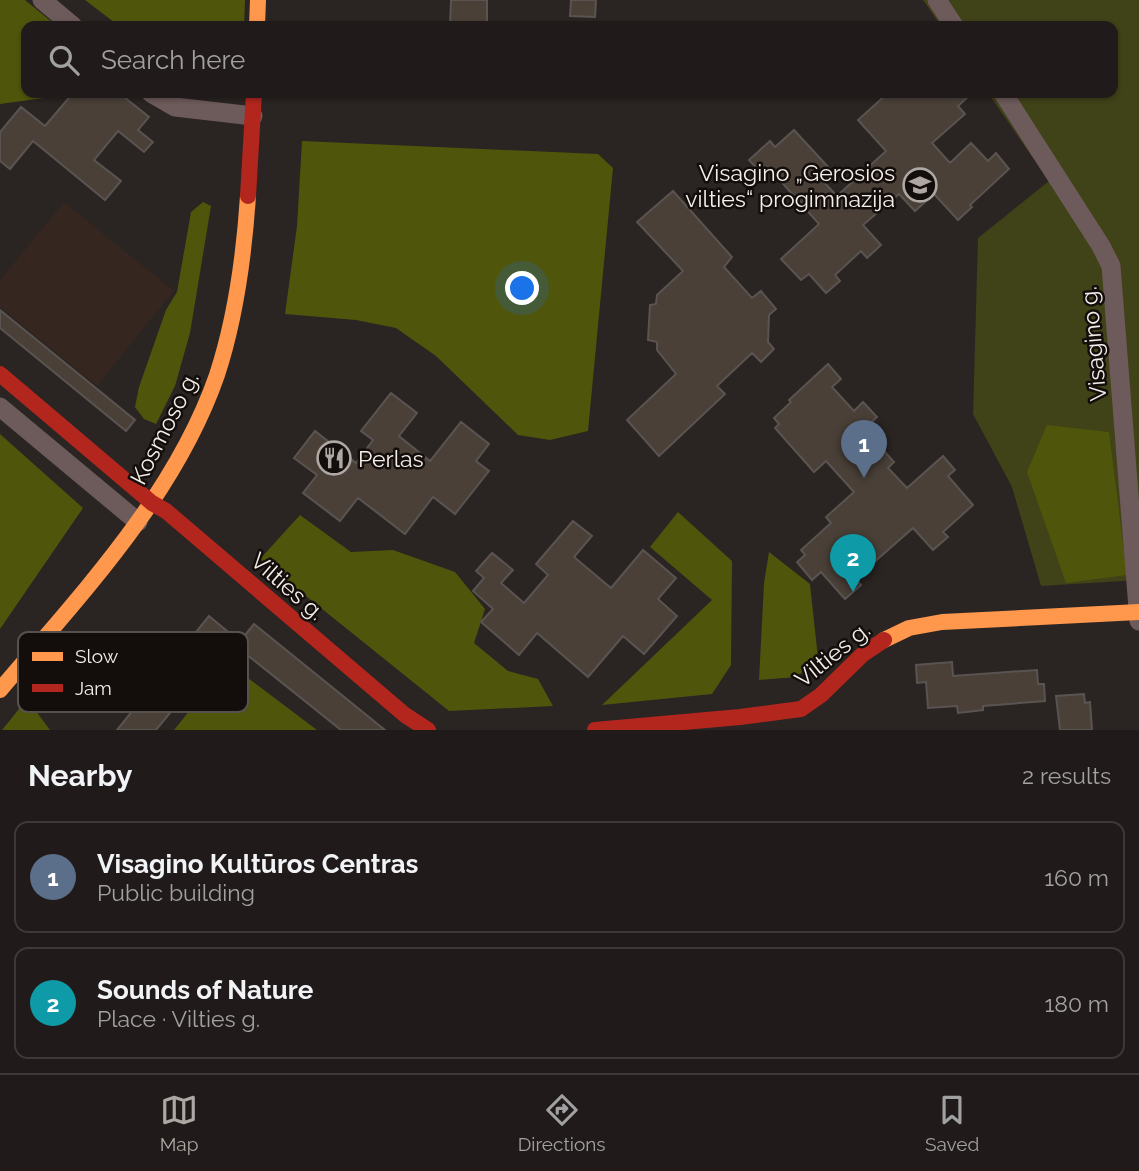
<!DOCTYPE html>
<html lang="en">
<head>
<meta charset="utf-8">
<style>
	:root { --surface:#201b1a; --page:#2d2827; --text:#f1f3f6; --muted:#a2a1a2; --line:#3d3939; --accent:#aea7a4 }
	body { margin:0; font-family:Raleway,sans-serif; background:var(--page); color:var(--text) }
	.you { position:absolute; left:523px; top:289px; width:24px; height:24px; margin:-18px; border:5px solid #fff; border-radius:50%; background:#1a73e8; box-shadow:0 0 0 10px #1a73e833 }
	.badge { display:grid; place-items:center; width:46px; height:46px; border-radius:50%; background:var(--accent); color:#fff; font-size:23px; font-weight:700 }
	.pin { position:absolute; translate:-50% -58px; filter:drop-shadow(0 2px 4px #0008) }
	.pin::after { content:''; position:absolute; top:37px; width:24px; height:21px; background:inherit; clip-path:polygon(0 0,100% 0,50% 100%) }
	.list { margin:0; padding:0; list-style:none }
	h2 { display:flex; justify-content:space-between; align-items:center; height:91px; margin:0; padding:0 28px; font-size:30px }
	h2 small { font-size:23px; font-weight:400; color:var(--muted) }
	.list li { display:grid; grid-template-columns:46px 1fr auto; gap:21px; align-items:center; box-sizing:border-box; height:112px; margin:0 14px 14px; padding:0 14px; border:2px solid var(--line); border-radius:14px }
	.list b { display:block; font-size:26px; white-space:nowrap }
	.list p { margin:0; font-size:23px; white-space:nowrap; color:var(--muted) }
	.list em { font-size:23px; font-style:normal; color:var(--muted) }
	.icon { flex:none; width:38px; height:38px; fill:none; stroke:currentColor; stroke-width:2; stroke-linecap:round; stroke-linejoin:round }
	.map { position:relative; flex:none; width:1139px; height:730px; overflow:hidden }
	.search { position:absolute; background:var(--surface); box-shadow:0 2px 5px #0004; left:21px; right:21px; top:21px; height:77px; display:flex; align-items:center; gap:18px; box-sizing:border-box; padding:0 24px; border-radius:14px; color:var(--muted); font-size:26px }
	.sheet { height:343px; background:var(--surface) }
	nav { display:flex; justify-content:space-around; align-items:center; box-sizing:border-box; height:98px; border-top:2px solid var(--line); background:var(--surface); font-size:19px; color:var(--muted) }
	nav a { display:grid; justify-items:center; gap:4px }
	nav .on { color:var(--accent) }
	.map>svg:first-child { display:block }
	.built { fill:#35271f }
	.green { fill:#404218 }
	.forest { fill:#50550c }
	.building { fill:#4a4038; stroke:#595451; stroke-width:2 }
	.lines { fill:none; stroke-linecap:round; stroke-linejoin:round }
	.street { stroke:#6d5a5a; stroke-width:19 }
	.slow { stroke:#ff974d; stroke-width:16 }
	.jam { stroke:#b3261e; stroke-width:16 }
	.labels { text-anchor:middle; dominant-baseline:central; stroke-width:5; stroke-linejoin:round; paint-order:stroke }
	.poi-label { font-size:23px; fill:#f5edea; stroke:#130e0b; text-anchor:end }
	.street-label { font-size:23px; fill:#f5edea; stroke:#130e0b }
	.key { fill:#130e0b; stroke:#57514e; stroke-width:2 }
	.key-label { font-size:19px; fill:#f5edea }
</style>
</head>
<body>
<div class="map">
<svg width="1139" height="730" viewBox="0 0 1139 730">
	<rect width="100%" height="100%" fill="#2a2422"/>
	<path class="built" d="M64,202L174,291L97,386L0,307V280Z"/>
	<path class="green" d="M923,0H1139V580L1041,586L1012,487L973,414L978,238L1049,181L988,93H1113V26H941Z"/>
	<path class="forest" d="M0,0H25L57,26H26V93H61L59,96L0,104Z
		M85,0H245L244,26H119Z
		M302,141L598,154L613,168L588,431L550,440L518,435L436,356L396,328L356,320L285,314L297,226Z
		M203,202L211,206L190,333L175,386L156,424L144,419L135,407L139,387L166,310L177,292L191,212Z
		M1047,425L1109,432L1127,575L1066,583L1027,472Z
		M0,434L83,508L0,629Z
		M678,512L732,561L731,665L712,694L602,705L712,600L650,547Z
		M300,515L351,552L393,550L455,572L485,609L474,643L508,671L538,679L553,706L449,711L260,559Z
		M769,552L810,584L818,658L797,677L759,680L764,583Z
		M228,663L317,730H174Z
		M27,699L50,730H2Z"/>
	<path class="building" d="M451,0H487V26H450Z
		M571,0H596L595,17L570,16Z
		M73,93H119L149,117L138,130L153,142L144,152L118,131L94,160L121,181L105,200L33,141L10,169L0,161V132L21,107L45,126Z
		M888,93H972L958,106L965,114L932,143L950,163L971,143L988,161L996,153L1009,169L970,205L972,207L958,220L934,194L915,211L899,194L863,225L881,245L867,258L861,251L835,275L840,281L826,293L809,274L801,280L781,259L819,224L768,167L761,173L749,160L770,141L775,147L794,130L829,168L819,177L837,196L886,151L858,120Z
		M673,191L732,257L724,267L752,298L761,291L776,309L769,315L768,342L774,349L761,362L752,353L717,386L725,394L659,456L627,420L676,374L657,350V342L648,340L650,305L656,304L657,295L683,271L637,222Z
		M0,310L135,420L126,431L0,328Z
		M828,364L841,379L832,387L854,411L863,402L877,417L864,429L894,462L888,468L907,488L943,456L955,470L948,476L973,505L943,532L948,537L933,550L913,528L855,579L861,585L845,599L821,572L812,580L797,562L805,555L801,550L831,523L826,517L854,492L826,461L814,472L775,428L779,424L774,418L791,402L789,400Z
		M391,393L417,413L399,436L430,461L461,422L489,444L476,461L489,471L455,514L433,497L405,534L358,498L340,521L303,493L317,475L294,458L315,431L356,463L373,440L361,431Z
		M573,521L592,536L574,557L611,588L643,550L676,578L658,599L677,616L644,654L623,636L588,677L537,633L519,655L481,622L493,609L473,591L484,578L476,571L492,553L513,570L501,583L524,603L548,575L536,564Z
		M209,616L233,636L156,730H117Z
		M254,624L385,730H341L236,646Z
		M952,662L953,676L1037,670L1038,684H1044L1045,701L983,706V710L958,713L957,706L928,708L926,682L917,683L916,665Z
		M1084,694L1085,703L1090,702L1092,730H1060L1056,696Z"/>
	<g class="lines">
		<path class="street" d="M42,0L73,26
			M937,0L954,26
			M151,93L175,107L253,116
			M1003,93L1101,246L1111,266L1139,621
			M0,407L138,522"/>
		<path class="slow" d="M257,26L258,0
			M884,640L909,628L942,622L1139,612
			M0,690C81,594 175,496 217,375C236,317 244,257 248,196"/>
		<path class="jam" d="M248,196L254,93
			M0,374L152,503L166,511L405,715L428,730
			M595,730L740,717L801,709L821,695L863,654L884,640"/>
	</g>
	<defs>
		<symbol id="school-ring" viewBox="-11 -11 22 22"><circle r="9.5" fill="#130e0b" stroke="#aea7a4" stroke-width="1.5"/><path d="M0-5L7-2L0 1L-7-2ZM-4 1L0 2.5L4 1V4Q0 6-4 4Z" fill="#aea7a4"/></symbol>
		<symbol id="restaurant-ring" viewBox="-11 -11 22 22"><circle r="9.5" fill="#130e0b" stroke="#aea7a4" stroke-width="1.5"/><path d="M-5-6h1v4h1v-4h1v4h1v-4h1v5L-1.5 .5V6h-2V.5L-5-1ZM5-6V6H3V1.5H1.5Q1.5-4 5-6Z" fill="#aea7a4"/></symbol>
	</defs>
	<g fill-rule="evenodd">
		<use href="#school-ring" x="901" y="166" width="38" height="38"/>
		<use href="#restaurant-ring" x="315" y="439" width="38" height="38"/>
	</g>
	<g class="labels">
		<g class="poi-label">
			<text x="895" y="172">Visagino „Gerosios<tspan x="895" dy="26">vilties“ progimnazija</tspan></text>
			<text x="358" y="458" text-anchor="start">Perlas</text>
		</g>
		<g class="street-label">
			<text transform="translate(1093 344) rotate(-95)">Visagino g.</text>
			<text transform="translate(164 428) rotate(-63)">Kosmoso g.</text>
			<text transform="translate(288 586) rotate(41)">Vilties g.</text>
			<text transform="translate(832 654) rotate(-39)">Vilties g.</text>
		</g>
	</g>
	<rect x="18" y="632" width="230" height="80" rx="10" class="key"/>
	<rect x="32" y="652" width="31" height="9" fill="#ff974d"/>
	<rect x="32" y="684" width="31" height="8" fill="#b3261e"/>
	<g class="key-label">
		<text x="75" y="663">Slow</text>
		<text x="75" y="695">Jam</text>
	</g>
</svg>
<div class="you"></div>
<div class="pin badge" style="left:864px;top:478px;background:#5c6f8a">1</div>
<div class="pin badge" style="left:853px;top:592px;background:#0f9aa8">2</div>
<div class="search"><svg class="icon" aria-label="search" viewBox="0 0 24 24"><circle cx="10" cy="10" r="6"/><path d="M15 15l6 6"/></svg>Search here</div>
</div>
<section class="sheet">
<h2>Nearby<small>2 results</small></h2>
<ul class="list">
<li><span class="badge" style="background:#5c6f8a">1</span><div><b>Visagino Kultūros Centras</b><p>Public building</p></div><em>160 m</em></li>
<li><span class="badge" style="background:#0f9aa8">2</span><div><b>Sounds of Nature</b><p>Place · Vilties g.</p></div><em>180 m</em></li>
</ul>
</section>
<nav>
<a class="on"><svg class="icon" aria-label="map" viewBox="0 0 24 24"><path d="M3 6l6-2 6 2 6-2v14l-6 2-6-2-6 2zM9 4v14M15 6v14"/></svg>Map</a>
<a><svg class="icon" aria-label="directions" viewBox="0 0 24 24"><path d="M12 3l9 9-9 9-9-9zM9 14v-3h6M13 9l2 2-2 2"/></svg>Directions</a>
<a><svg class="icon" aria-label="saved" viewBox="0 0 24 24"><path d="M7 4h10v16l-5-4-5 4z"/></svg>Saved</a>
</nav>
</body>
</html>
